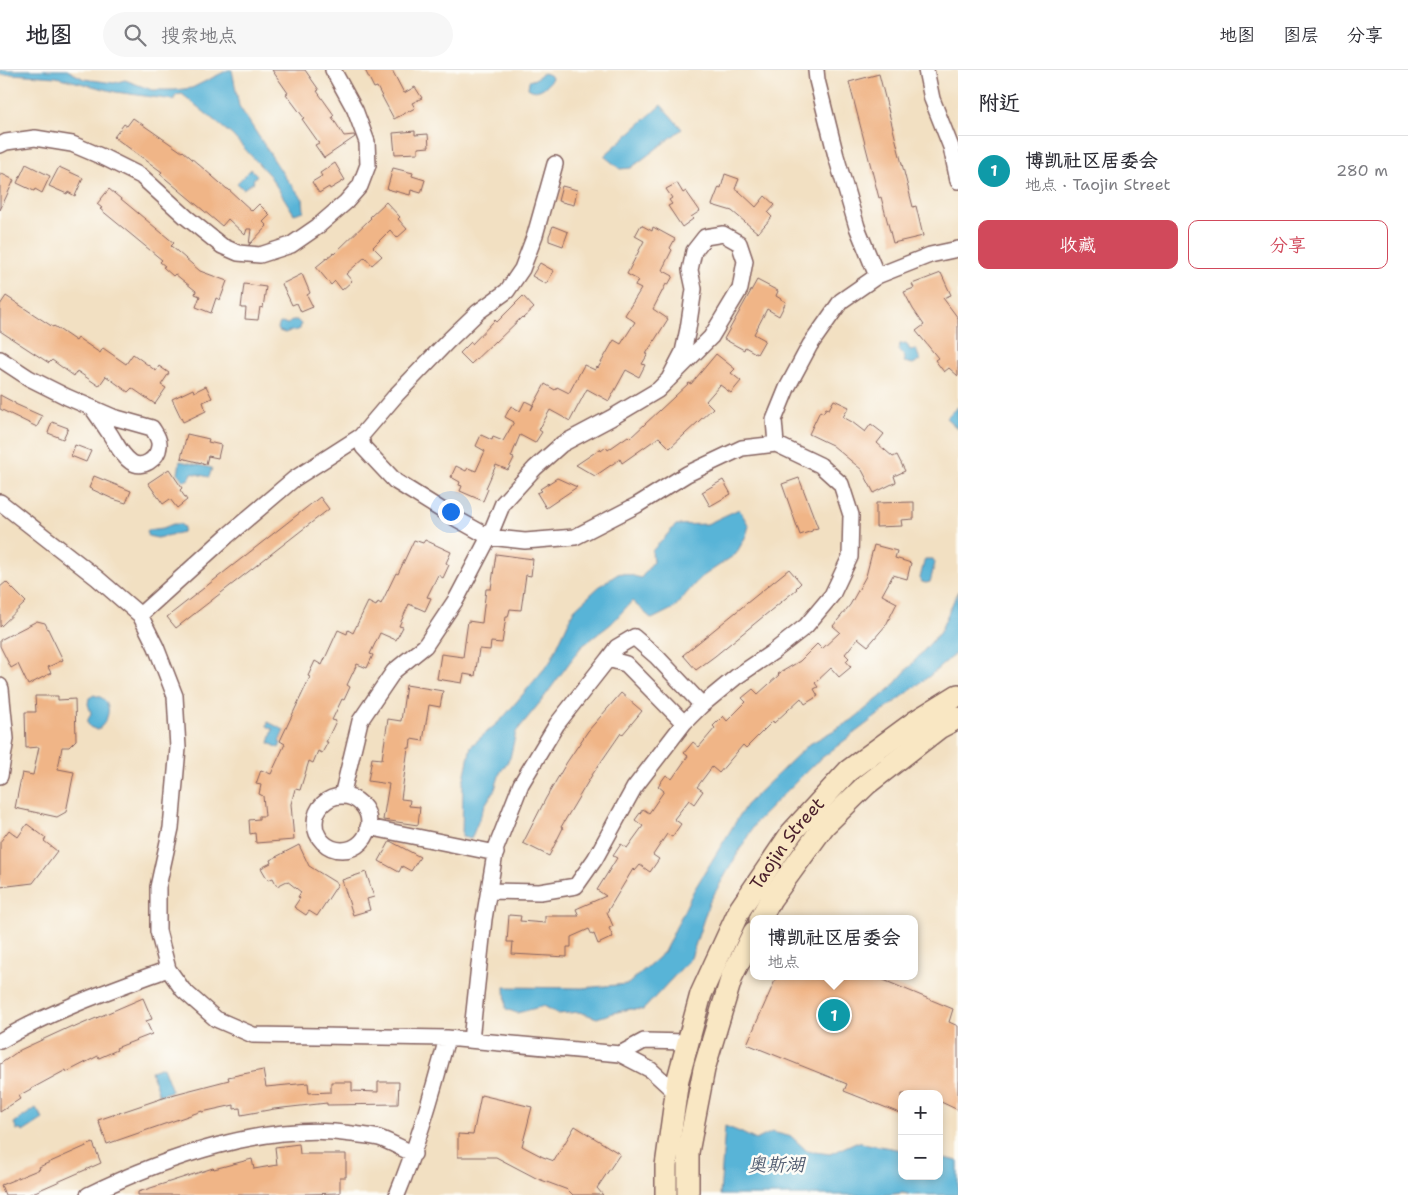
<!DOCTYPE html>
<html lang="zh">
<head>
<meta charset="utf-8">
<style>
	:root { --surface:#fff; --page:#f7f7f7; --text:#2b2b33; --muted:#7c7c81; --line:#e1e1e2; --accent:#d1495b }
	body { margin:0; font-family:"Shantell Sans","LXGW WenKai TC",sans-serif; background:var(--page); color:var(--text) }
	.controls { position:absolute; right:15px; bottom:15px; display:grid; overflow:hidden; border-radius:10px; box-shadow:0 2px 8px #0003 }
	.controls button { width:45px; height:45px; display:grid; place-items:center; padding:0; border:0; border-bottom:1px solid var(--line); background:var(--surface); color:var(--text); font:25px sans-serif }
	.you { position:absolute; left:450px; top:441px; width:18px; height:18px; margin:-12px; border:4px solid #fff; border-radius:50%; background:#1a73e8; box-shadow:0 0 0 8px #1a73e833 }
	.badge { display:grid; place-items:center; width:32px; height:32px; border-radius:50%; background:var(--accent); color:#fff; font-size:16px; font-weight:700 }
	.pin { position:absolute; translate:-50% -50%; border:2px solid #fff; box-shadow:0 1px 5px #0006 }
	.popup { position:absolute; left:750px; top:845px; width:168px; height:65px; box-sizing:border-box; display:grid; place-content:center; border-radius:10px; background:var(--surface); filter:drop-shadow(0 1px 4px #0005); font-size:16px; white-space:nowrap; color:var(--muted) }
	.popup b { font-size:19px; color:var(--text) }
	.popup::after { content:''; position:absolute; left:50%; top:100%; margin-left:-10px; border:10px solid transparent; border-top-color:var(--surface) }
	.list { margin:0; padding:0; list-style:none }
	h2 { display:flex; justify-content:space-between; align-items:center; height:65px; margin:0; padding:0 20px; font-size:21px }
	h2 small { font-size:16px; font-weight:400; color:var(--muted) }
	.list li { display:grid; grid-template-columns:32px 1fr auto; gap:15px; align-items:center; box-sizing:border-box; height:70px; padding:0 20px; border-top:1px solid var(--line) }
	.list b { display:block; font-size:19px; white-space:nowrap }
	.list p { margin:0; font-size:16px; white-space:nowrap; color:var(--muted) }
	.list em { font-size:16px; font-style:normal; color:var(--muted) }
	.actions { display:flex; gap:10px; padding:15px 20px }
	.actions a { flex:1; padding:11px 0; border:1px solid var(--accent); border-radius:10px; text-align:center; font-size:18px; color:var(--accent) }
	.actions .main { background:var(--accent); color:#fff }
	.icon { flex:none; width:28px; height:28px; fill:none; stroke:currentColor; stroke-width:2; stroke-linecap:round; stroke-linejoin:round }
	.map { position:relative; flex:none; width:958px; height:1125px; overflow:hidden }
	header { display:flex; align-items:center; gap:30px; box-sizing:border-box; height:70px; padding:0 25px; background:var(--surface); border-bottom:1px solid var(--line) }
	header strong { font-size:24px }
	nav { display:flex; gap:28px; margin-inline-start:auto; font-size:18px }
	.search { width:350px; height:45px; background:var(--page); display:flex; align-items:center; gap:12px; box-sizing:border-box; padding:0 18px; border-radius:28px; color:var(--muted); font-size:19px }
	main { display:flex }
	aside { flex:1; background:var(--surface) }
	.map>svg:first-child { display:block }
	.water { fill:#59b4d7; stroke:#526a81 }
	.building { fill:#f0b587 }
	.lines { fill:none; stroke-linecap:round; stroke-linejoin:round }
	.street-casing { stroke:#856360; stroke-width:18 }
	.secondary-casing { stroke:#856360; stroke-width:24 }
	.street { stroke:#fff; stroke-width:15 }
	.secondary { stroke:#f9e7c3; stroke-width:21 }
	.labels { text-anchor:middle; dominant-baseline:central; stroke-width:5; stroke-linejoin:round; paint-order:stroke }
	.street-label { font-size:18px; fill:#4a1f2b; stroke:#fdfcf7 }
	.water-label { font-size:19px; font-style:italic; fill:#505b70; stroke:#fdfcf7 }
</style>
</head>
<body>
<header>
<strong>地图</strong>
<div class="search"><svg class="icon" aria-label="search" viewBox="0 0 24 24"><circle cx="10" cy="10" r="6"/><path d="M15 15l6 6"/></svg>搜索地点</div>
<nav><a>地图</a><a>图层</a><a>分享</a></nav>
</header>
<main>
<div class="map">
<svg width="958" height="1125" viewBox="0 0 958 1125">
	<rect width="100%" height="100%" fill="#fdfcf7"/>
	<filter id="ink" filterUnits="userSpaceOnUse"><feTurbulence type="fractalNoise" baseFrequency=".02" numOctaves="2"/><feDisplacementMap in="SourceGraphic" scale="10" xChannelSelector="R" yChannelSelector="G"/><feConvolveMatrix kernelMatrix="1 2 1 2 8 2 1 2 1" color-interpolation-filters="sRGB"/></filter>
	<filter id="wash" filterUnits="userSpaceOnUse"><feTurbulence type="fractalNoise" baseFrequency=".0096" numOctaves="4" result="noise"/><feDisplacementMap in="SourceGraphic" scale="20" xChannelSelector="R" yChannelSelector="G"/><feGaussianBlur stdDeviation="1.12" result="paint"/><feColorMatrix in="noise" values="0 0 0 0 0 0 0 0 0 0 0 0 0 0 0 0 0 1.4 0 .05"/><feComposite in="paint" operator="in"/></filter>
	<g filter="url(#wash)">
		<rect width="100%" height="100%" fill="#f2e0c2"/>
		<path class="water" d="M0,0H67L84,9L114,13L125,10L152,20H175L192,18L228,0H232L239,36L285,107L303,129L304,141L294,144L270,106L232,65L182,24L176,25L174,30L116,22L56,7L12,4L0,5Z
			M543,3L550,5L552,8C547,17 537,25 528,18L529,11L535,9Z
			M661,35L682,59L631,98L620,99L604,86Z
			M251,99L257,105L253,110L254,112L243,119L237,113Z
			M292,250H297L301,254L300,259C295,262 290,260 285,263L279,261L278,258L280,253L288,254Z
			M906,273L910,280L916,279L920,290L913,294L904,292C907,286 902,285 899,280L900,274Z
			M957,337L958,339V359L946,348Z
			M180,391L212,398L209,407L192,403L189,409L184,411L178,404Z
			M739,439L749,456L746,466L736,484L699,509L674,538L652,549L632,531L611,554L581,577L542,630L516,662L510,688L500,703L495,719L485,735L471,769L462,767L463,713L471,676L502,649L550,592L574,540L601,515L618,504L622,503L641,508L653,492L652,481L676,455L707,454Z
			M173,454H180L184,457L183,462L157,468L148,466L147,463L148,460L163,458Z
			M925,489H933L935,493L930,512L926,513L922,512L920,508C921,505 924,491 925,489Z
			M958,521V581L932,604L815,693L756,752L709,833L691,888L643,940L630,939L613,943L597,948L579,942L558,944L544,936L517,943L506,939L505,917L582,918L628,914L664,882L694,820L746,735L808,675L852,650L890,619L940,562Z
			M94,625C96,626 101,627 102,628C114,636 107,654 97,660L90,657L87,652L91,643L88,634L89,628Z
			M268,652L284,660L279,672L281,673L279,678L269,673L273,659L267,656Z
			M163,997L172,1021L159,1025L151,1001Z
			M36,1038L43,1049L23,1062L21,1060H17L14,1053Z
			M725,1056L740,1062L756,1070L772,1062L792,1067L807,1081L830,1084L856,1072L902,1080V1106H939V1087L958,1091V1125H912L903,1123L885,1125H720Z"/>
		<g id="blocks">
			<path class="building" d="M272,0H305L319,20L317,21L334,45L332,47L344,66L354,65L355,67L324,88L315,75L319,73L302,49L304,48L286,24L288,23Z
				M365,0H392L404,23L415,17L422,28L412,33L415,38L394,49L377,17L374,18Z
				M879,4L913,137L916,136L923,166L893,173L881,127L879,128L849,12Z
				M133,48L182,82L183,81L227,119H228L252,141L259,134L270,145L263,152L267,156L249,175L251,159H247L245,165L228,149L222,156L160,104L162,102L114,67L124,54L127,56Z
				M415,61V65L428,64L429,77L418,78V83L395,84L393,63Z
				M335,93L345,110L330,119L329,117L319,123L312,112L322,106L320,103Z
				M26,94L50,106L42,123L35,119L34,121L17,113Z
				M59,97L83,108L75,126L68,122L67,124L49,116Z
				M393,98L413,103L412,106L425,110L421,123L411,120L410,125L387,119Z
				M0,103L14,110L0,140Z
				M725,104L739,109L735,119L739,121L756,137L765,126L775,135L768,143L772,147L758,163L732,141L712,135L719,117L721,118Z
				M677,113L683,123L686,121L700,141L691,147L693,149L682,157L668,136L672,134L669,130L672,128L666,119Z
				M562,116L577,120L574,135L558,131Z
				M109,119L174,173L171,176L200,201L227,211L220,230L216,228L211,243L196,237L200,226L195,224L196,221L175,204L173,206L163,197L165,196L160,192L162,190L100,139L102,138L97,134Z
				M386,132L400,147L398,149L407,159L397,168L390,160L373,177L382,186L372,195L365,187L346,204L352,211L342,220L335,211L331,215L316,197L333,183L334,184L371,148L370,147Z
				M641,155L652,161L653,157L675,169L670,178L672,180L662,200L673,206L668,215L666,214L653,239L668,249L646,284H648L642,294L645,295L639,307L626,300L609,331L587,319L570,351L550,340L539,360L542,362L535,373L520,365L511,387L514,388L508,400L496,395L486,418L488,419L483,431L460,421L462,416L459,415L460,412L451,407L456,396L466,401L468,398L476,401L485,381L476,376L481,365L492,370L493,367L503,371L514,352L505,347L511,336L520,341L525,331L533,335L531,340L545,314L555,320L557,317L569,323L584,295L595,300L597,297L598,298L614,270L621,274L635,252L625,245L641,219L635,216L638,210L627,204L644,171L635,166Z
				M553,156L568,162L563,176L549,171V166Z
				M540,193L554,201L546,214L532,206Z
				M941,203L951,225L943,228L958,248V306L949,298L944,302L935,290L938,288L916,261L924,255L913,239L904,222L914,218L912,214Z
				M302,204L310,223L307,225L313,237L301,242L297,233L292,235L282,214Z
				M757,210L778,221L776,226L786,232L779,246L767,239L754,264L765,270L757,284L745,277L744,280L724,269Z
				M244,214L266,217L263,238L260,237L258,250L245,249L246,238H241Z
				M6,226L53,257L54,256L76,271L78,268L100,283L103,278L126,294L133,284L156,301L159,296L169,303L161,315L166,318L155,334L132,318L128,322L106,306L99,316L77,301L74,306L52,290L49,293L0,261V235Z
				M523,226L534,238L523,248L522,247L496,272L495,271L471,294L460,283L471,272L472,274L495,250L497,252Z
				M716,284L735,299L731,303L741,311L731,323L720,315L706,331L713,338L670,378L659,367L622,393L620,389L595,406L576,395L600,379L601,381L606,377L608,380L628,366L630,368L689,313L691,314Z
				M206,316L212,328L203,332L206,341L183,352L172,329L193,319L194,322Z
				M0,325L15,333V334L42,346L37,357L0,339Z
				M834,330L849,337L843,347L852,352L865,362L871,354L884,364L877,373L893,387L897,385L905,401L894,406L896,412L874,423L862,400L832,375L809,364L820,341L823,343L826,338L829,339Z
				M52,352L68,358L63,369L48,363Z
				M187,364L209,369L208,372L221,375L218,388L208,386L206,394L181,388Z
				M75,375L91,381L86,392L71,386Z
				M169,399L182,418L180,420L187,430L177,438L170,429L163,434L148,413Z
				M94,406L131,421L126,433L113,429L89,418Z
				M557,408L577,417L546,438L537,423L542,421L540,419Z
				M799,408L818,458L813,459L812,461L800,465L782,414Z
				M723,410L731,424L710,436L702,422Z
				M320,427L329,439L176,558L167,547Z
				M914,432V449L901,450L902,456L876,457V433Z
				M414,470L423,473L425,470L451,482L446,493L449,495L443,508L438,505L427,527L431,528L425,541L409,534L399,556L403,557L396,570L380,563L370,584L373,585L367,598L357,594L347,615L350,617L344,630L342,629L332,650L336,651L326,672H328L322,683L318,681L313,693L309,691L300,720L295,719L291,734L294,770L256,773L255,763L250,764L249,750L259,749V746H265L263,726L259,724L261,715L256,714L261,700L271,704L285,674L280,671L310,607L308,606L315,591L322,595L338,560L347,564L348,560L353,563L368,532L376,536L378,532L381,534L396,503L398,504Z
				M874,475L897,481L895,488L911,493L907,509L893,505L882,525L897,533L886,555L868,576L858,568L845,584L849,588L846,591L851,597L839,607L831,598L815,613L818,617L814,619L818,626L805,634L801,628L774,653L773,651L746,678L743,675L719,703L712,697L697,717L703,721L694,734L689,730L674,749L681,754L672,767L667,764L653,785L659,789L650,802L640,795L635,801L633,799L607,842L613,856L609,858L613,867L598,874L594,864L592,865L589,859L571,867V877H567V887L512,884L513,872H507L509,845L521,846L520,851L545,853V846H579L576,839L606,826L597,820L617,788L613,786L621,774L627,778L643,756L635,750L643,739L649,743L664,721L658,716L666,705L672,709L688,686L684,683L693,672L699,677L715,658L713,656L723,646L727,651L746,632L742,628L753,619L758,624L779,605L778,604L800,591L817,574L822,579L840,562L833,556L850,535L866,506Z
				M496,484L533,489L531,506L526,505L521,540L510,539L508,547H506L502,573L491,572L490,580L479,579L475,606L464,604L462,613L437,609L441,584L463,587L468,551L482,553L486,519H491Z
				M789,499L801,513L796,518L797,519L715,586L696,600L683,585Z
				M6,512L26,532L0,557V517Z
				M37,551L45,553L63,590L48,597L51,603L28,615L18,594L11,598L0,576V570Z
				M406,615L443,621L440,637L429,635L423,671L411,669L410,678H408L401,729L410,730L409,736L420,737L418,755L383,750L389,714L368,711L372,688L382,689L388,649L401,651Z
				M621,623L642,641L622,665L621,663L592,705L561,757L563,758L549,786L523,773L546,728L567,692L588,661Z
				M35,626H58V630L75,629L76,670L69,677H62L58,699L74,702L66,742L57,747L15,738L22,703L33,705L39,677L26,678L25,642H36Z
				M27,754L46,768L44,771L57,781L33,813L0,817V772L9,760L18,767Z
				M390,771L420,787L411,801L402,796L399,802L379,791Z
				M299,775L309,796L338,814L317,846L309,841L306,845L294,837L300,828L298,827L301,822L287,811L277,816L273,808L268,810L261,798L271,793L270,790Z
				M366,802L374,827L367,829L370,840L353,845L342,810Z
				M777,906H874L953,939L949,952L958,956V1040L939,1031V1024H902V1044L844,1021L847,1014L747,974Z
				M143,928L152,949L146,951L152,964L116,978L117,980L99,988L98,986L67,1002L66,1000L18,1026L20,1029L0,1042V994L20,980L72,956L73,958Z
				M263,1000L266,1017L308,1013L309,1023L331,1022V1012H352V1021L378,1022V1012H399L398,1034L327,1035V1033L274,1039L241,1045L240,1038L234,1039V1035L202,1042V1041L107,1074L98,1050L175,1024L229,1010L228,1007Z
				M481,1025L532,1037L522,1076L543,1087L554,1091L575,1056L620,1084L597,1118L603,1125H573L568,1120L536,1108L496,1087H458V1064L473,1065Z
				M93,1073L101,1093L28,1125H5L1,1115L40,1099L39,1097Z
				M299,1074L300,1084H346V1107H340V1123L305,1124V1125H138V1122L213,1098L214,1099L252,1089L254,1099L277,1095L275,1077Z"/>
		</g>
	</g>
	<g filter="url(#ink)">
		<use href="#blocks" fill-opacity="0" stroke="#856360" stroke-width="1"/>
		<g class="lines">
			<defs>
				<path id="street" d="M816,0L817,10L836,86L857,157L877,206
					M926,0L932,29L951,77L958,111
					M0,75L6,72L35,68L72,74L105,88L141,106L186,147L222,176L238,183L260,185L291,175L317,157L346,132L360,116L368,95L367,72L355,40L333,0
					M555,94L535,165L522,199L507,221L478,242L448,271L397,324L361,366L363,377L395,411L448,444L489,467L503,433L535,398L562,374L611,348L658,320L711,267L740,219L745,191L739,173L723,164L705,167L694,181L690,200L694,219L688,259L683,282L669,309
					M0,289L29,308L67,327L113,347L152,358C155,363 160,369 159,376C158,389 142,400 131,392C121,385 116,373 110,364C104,355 98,346 92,338
					M776,374L774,350L787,318L810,275L841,231L877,206L930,185L958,179
					M0,432L97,508L140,545
					M608,589L617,577L634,567L657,587L702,635L684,653
					M0,616L1,619L6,669L0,706
					M342,726L360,651L394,601L425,576L457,528L489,467L525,471L575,467L637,435L687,404L742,378L776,374L820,395L841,414L851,445L850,487L832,525L806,556L773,582L736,607L702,635
					M315 753a27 27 0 1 1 54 0a27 27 0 1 1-54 0Z
					M368,757L496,783
					M168,899L158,861V817L171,758L178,678L175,626L156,577L140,545L227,466L294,409L361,366
					M471,970L484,849L496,778L521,714L557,654L608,589L626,594L684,653L634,718L595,789L576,816L540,822L489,821
					M0,971C53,940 111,920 168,899L183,920L216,949L253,965L447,968
					M620,984L644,971L688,972
					M88,1125C164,1088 267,1051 352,1064C361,1065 371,1066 379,1068C391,1072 402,1079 414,1084
					M397,1125C418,1074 433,1022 447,968L620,984L651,1000L676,1023"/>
				<g id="secondary">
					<path d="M760,849L771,829L824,756L867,714L939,658L958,648"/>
					<path id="s1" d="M666,1125V1096L678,1009L701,924L740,839L792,762L848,701L916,651L958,625"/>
					<path d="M688,1125V1082L704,999L732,906L754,862"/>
				</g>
			</defs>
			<use href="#street" class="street-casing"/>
			<use href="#secondary" class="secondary-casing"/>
			<use href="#street" class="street"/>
			<use href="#secondary" class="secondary"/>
		</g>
	</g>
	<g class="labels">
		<g class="street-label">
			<text stroke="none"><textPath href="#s1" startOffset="379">Taojin Street</textPath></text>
		</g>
		<g class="water-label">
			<text x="776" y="1094">奥斯湖</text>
		</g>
	</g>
</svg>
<div class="controls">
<button>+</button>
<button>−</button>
</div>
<div class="you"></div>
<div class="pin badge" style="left:834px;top:945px;background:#0f9aa8">1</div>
<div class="popup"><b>博凯社区居委会</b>地点</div>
</div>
<aside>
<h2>附近<small></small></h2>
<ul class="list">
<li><span class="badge" style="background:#0f9aa8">1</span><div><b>博凯社区居委会</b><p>地点 · Taojin Street</p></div><em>280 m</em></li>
</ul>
<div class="actions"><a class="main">收藏</a><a>分享</a></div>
</aside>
</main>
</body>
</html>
